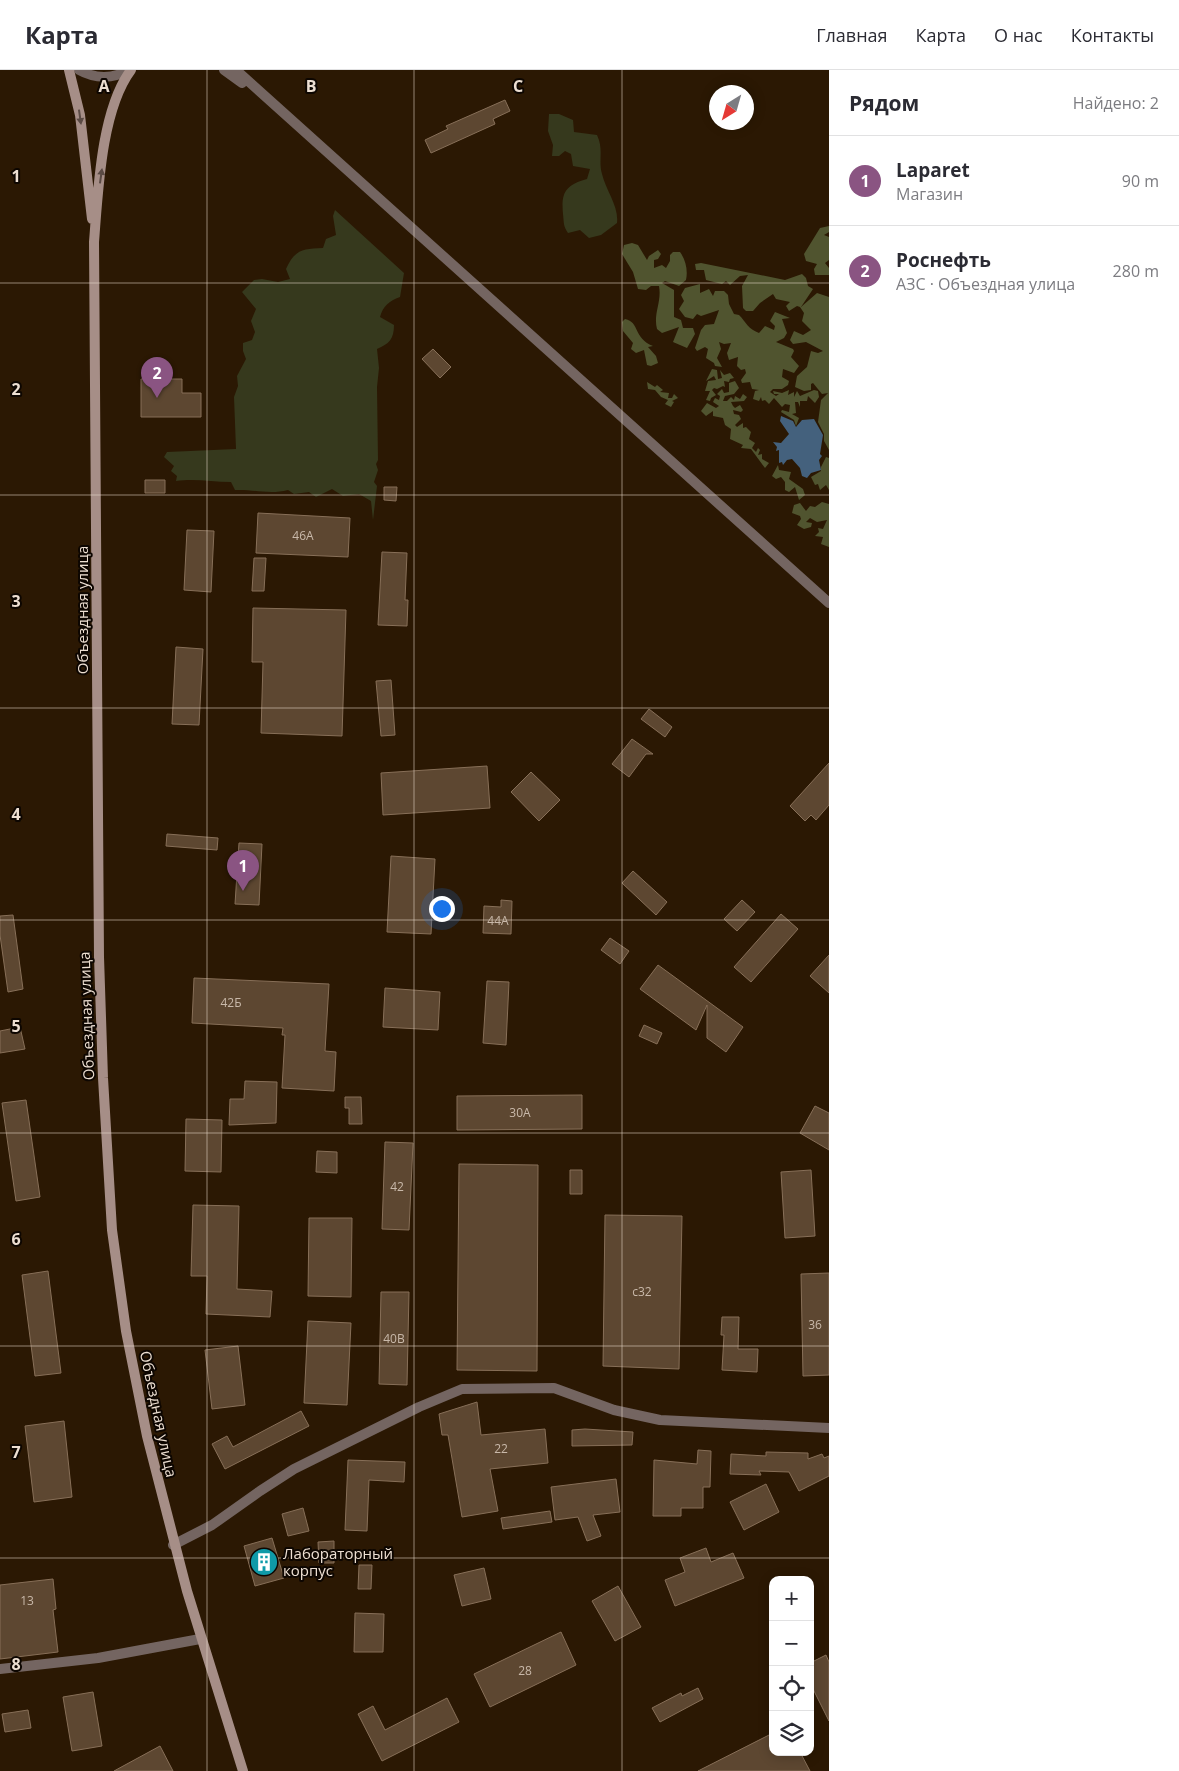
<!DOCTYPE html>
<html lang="ru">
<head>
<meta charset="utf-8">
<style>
	:root { --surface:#fff; --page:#f7f7f7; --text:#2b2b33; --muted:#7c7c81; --line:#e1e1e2; --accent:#8a5482 }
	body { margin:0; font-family:"Open Sans",sans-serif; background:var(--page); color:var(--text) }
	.controls { position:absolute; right:15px; bottom:15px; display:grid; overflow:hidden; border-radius:10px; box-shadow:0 2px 12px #0003 }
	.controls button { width:45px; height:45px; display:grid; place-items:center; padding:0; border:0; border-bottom:1px solid var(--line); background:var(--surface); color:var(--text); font:25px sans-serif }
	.compass { position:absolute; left:709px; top:15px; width:45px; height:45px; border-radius:50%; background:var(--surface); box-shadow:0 2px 12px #0003; rotate:217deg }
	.you { position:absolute; left:441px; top:838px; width:18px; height:18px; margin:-12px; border:4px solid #fff; border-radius:50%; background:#1a73e8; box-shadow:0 0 0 8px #1a73e833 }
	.badge { display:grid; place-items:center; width:32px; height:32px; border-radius:50%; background:var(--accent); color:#fff; font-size:16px; font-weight:700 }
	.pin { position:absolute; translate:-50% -41px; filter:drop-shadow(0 1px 2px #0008) }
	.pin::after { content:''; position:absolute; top:26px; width:18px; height:15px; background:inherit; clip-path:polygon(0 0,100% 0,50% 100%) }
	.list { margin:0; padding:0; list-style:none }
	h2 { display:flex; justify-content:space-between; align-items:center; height:65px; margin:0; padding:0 20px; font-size:21px }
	h2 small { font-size:16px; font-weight:400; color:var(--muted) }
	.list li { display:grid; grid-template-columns:32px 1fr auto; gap:15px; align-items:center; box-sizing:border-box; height:90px; padding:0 20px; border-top:1px solid var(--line) }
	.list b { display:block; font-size:19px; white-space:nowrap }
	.list p { margin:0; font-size:16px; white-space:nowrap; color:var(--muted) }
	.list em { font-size:16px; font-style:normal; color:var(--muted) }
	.icon { flex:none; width:28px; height:28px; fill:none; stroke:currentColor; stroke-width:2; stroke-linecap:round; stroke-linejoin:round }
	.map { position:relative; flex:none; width:829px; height:1701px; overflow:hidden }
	header { display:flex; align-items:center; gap:30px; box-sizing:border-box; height:70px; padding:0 25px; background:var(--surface); border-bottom:1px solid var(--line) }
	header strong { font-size:24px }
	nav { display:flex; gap:28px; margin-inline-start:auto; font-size:18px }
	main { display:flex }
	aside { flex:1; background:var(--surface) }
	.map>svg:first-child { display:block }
	.green { fill:#36391d }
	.forest { fill:#50542f }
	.water { fill:#44617d }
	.building { fill:#5d4731; stroke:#876f58 }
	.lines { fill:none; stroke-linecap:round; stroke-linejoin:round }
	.minor { stroke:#746561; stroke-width:10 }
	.tertiary { stroke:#746561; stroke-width:10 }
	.secondary { stroke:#a68e87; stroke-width:10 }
	.oneway { fill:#5a4a44 }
	.grid { fill:none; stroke:#eddfd2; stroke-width:1; stroke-opacity:0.55 }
	.labels { text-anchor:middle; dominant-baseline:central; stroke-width:4; stroke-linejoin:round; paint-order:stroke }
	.number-label { font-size:12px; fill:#c9b9aa }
	.street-label { font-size:15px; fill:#eddfd2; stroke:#0d0601 }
	.poi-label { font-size:15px; fill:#eddfd2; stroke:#0d0601; text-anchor:start }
	.grid-label { font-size:16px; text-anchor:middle; font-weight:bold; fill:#eddfd2; stroke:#0d0601; stroke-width:4; stroke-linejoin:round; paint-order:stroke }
</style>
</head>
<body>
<header>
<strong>Карта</strong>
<nav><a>Главная</a><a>Карта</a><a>О нас</a><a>Контакты</a></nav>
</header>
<main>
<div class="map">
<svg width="829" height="1701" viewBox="0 0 829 1701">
	<rect width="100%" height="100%" fill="#2b1803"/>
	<path class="green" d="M549,44H559L573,50L574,62L597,65C604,80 598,90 602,104C606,121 619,136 617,153L601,165L589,168L580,160L568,163C563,156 564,153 563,144C561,123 565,115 587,109L590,99L573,96L571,84L565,81L559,86H552L553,75L548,61Z
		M335,140L404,203L400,227C389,231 383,236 380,247L394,255C394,269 389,274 377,279L379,298L377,317L378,390L376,394L378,400L374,412L377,416L373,450L371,431L359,424L343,426L332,419L316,427L309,422L294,424L288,420C269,425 253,419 235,420L231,412C212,412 195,408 176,411L177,406L171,401L174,396L164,387L167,382L236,379L234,327L238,316L237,306L246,289L243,281V273L252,270L255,262L251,251L256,239L242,222L254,210L262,209L278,212L290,209L286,199C295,179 303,179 323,178L326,169L336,165L333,146Z"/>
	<path class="forest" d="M829,156V162L824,165L829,167V190L825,193L829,198V205H815L814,199L817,194L806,191L804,184L820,158Z
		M632,173L638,175L647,190L649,186L658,180L661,184L658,189L654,190V198L662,195L666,198L670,191V185L673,182H680C686,190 688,201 686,210L679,216L665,211L662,213L674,220V247L681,250L683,258H693L695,264L687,278L673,272L679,257L662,263L657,259C653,244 662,232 659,216H651L646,220L638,219L633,202L622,184L624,175Z
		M701,193L785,210L802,204L806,208L808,216L813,219L801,237L817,223L829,227V380L824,371V364L818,352L821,330L828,323L822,324L813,313L811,314V320L804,321L795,317L797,306L807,297L811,281L818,283L823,281L806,272L793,274L790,270L794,261L803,265L811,260L802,251L804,243L800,237L797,236L789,241L786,236L790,232L776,229L773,224L760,233L753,241H746L743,238L742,216L748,205L740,206L730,215L726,211L722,214L706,210L704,200H696L695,194Z
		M700,214V223L709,219L713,226L715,221H724L728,225L729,234L734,244L739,245C746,252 748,259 759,263L765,256L774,260L775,256L770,251L775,242L790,248L782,249L787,263L784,268L776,272L793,279L794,281L791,287L799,296L794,303L783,299L782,307L789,311L788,315L782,319H773L770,322L776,326L779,324H774L773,321L782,323L789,320L788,325L794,322V327L797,321L800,326L814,320L818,321L819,327L815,333L808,326L807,331H800V337L798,332H795L796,343L792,344L799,348L796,356L794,350L781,342L782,340L789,342L790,335L785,334L782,337L774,328L769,334L765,330L762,331L761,327L759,331L753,329L755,321L759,320L752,319L750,312L742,313L741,310L746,303L745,299L741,300L737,296L738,287L729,290L727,283L731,273L724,274L719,272L721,279L717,288L722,297L715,296L714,293L706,288L708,279L705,277L697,281L695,278L701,260L705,255L714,254L719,240L701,246L697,244L693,249L685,247L679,239L684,231L681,225L685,218Z
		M625,249C640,252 633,268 653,276L648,277L656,286L658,293L651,296L647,295L644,280L636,283L631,279L633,273L623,261L622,252Z
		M712,299L717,300L718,309L722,308L720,300L724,305L730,303L734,308L730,309L729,312L724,311L725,317L723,316L717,319L714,318L712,320L716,325L711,328L710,331L706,330L710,321H705L708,311L716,310L714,306L706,311Z
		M735,311L739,318L734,324L725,326L723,331H727L731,327L734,330L735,326L740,329L743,324L747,327L744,331L731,332L733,336L735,338L740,335L743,340L741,342L733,340L734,344L739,345L741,349L735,355L737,357L743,353V358L746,357L751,362L749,369L755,373L752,378L756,382L758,378L760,380L758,385L762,384V389L769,393L765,398L751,379L741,378L743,375L730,369L731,359L725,355L723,348L713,346V341L706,346L701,341L707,333L716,338L719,336L713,332L715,328L719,330L720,326L717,324L722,319L724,323L729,322V313Z
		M647,312L655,317L657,315L663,320L660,322L669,323L668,328H672L674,324L678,328L672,331L674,332L671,337L665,334L668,330L661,327L655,320L648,319Z
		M826,387L829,388V420L826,415L820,420L818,414L815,415L811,407L821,401V397Z
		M778,395L779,400L791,402L789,409L803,419L805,425L799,430L795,417L789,422L785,420V412L781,407L776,409L772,406Z
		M822,432L829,434V477L821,474L823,467L815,466L819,462L818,458L823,459L827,450L817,452L810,448L806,452L812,453L811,457L804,459L797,455L801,449L800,446L792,443L794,435L800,433L806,441L810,436L815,437Z"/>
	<path class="water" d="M781,346L793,351L796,357L802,350L814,349L823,365L820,384L822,386L819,390L821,400L811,403L807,408L802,406L800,398L792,389L787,390L783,395L782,392L779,393V380L776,381L777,377L773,372L781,373L789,364L780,351Z"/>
	<path class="building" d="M505,30L510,41L493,49L495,54L431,83L425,70L448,59L446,56Z
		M433,279L451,297L440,308L422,289Z
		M141,309H182V323H201V347H141Z
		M145,410H165V423H145Z
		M384,417H397L396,431L384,430Z
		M258,443L350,448L348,487L256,483Z
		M187,460L214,461L211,522L184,520Z
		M382,482L407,483L405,530H408L407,556L378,555Z
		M254,488H266L264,521H252Z
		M253,538L346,540L342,666L261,663L263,592H252Z
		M176,577L203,579L199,655L172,654Z
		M391,610L395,665L381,666L376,611Z
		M649,639L672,657L665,667L641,649Z
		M632,669L653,684H646L629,707L612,694Z
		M829,693V735L816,750L811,745L805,751L790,736Z
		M487,696L490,738L383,745L381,703Z
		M531,702L560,730L539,751L511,722Z
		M167,764L218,768L217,780L166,776Z
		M239,773L262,774L259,835L235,834Z
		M391,786L435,789L431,864L387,862Z
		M633,801L667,832L656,845L622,813Z
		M501,830L512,831L511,864L483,863L484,836L501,837Z
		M742,830L755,842L737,861L724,849Z
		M781,844L798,859L751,912L734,897Z
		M13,845L23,919L8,922L0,865V846Z
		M610,868L629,881L620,894L601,880Z
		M829,885V923L810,906Z
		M658,895L743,957L726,982L707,968V935L696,960L640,919Z
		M194,908L329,914L325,981L336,982L334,1021L282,1018L285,965H282L283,958L192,953Z
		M487,911L509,912L506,975L483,973Z
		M385,918L440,922L438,960L383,957Z
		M644,955L662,963L657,974L639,966Z
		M20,957L25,979L0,983V961Z
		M245,1011L277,1012L276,1053L229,1055L230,1029H244Z
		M582,1025V1059L457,1060V1026Z
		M345,1027H361L362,1054H349V1038H345Z
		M26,1030L40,1127L16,1131L2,1033Z
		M815,1036L829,1043V1080L800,1063Z
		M186,1049L222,1050L221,1102L185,1101Z
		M385,1072L413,1073L409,1160L382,1159Z
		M317,1081L337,1082V1103L316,1102Z
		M459,1094L538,1095L537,1301L457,1300Z
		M570,1100H582V1124H570Z
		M811,1100L815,1166L785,1168L781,1102Z
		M193,1135L239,1136L237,1219L272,1221L270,1247L206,1244L207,1206H191Z
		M605,1145L682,1146L679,1299L603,1296Z
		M309,1148H352L351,1227L308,1226Z
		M48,1201L61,1303L35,1306L22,1205Z
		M829,1203V1305L803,1306L801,1204Z
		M381,1222H409L407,1315L379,1314Z
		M722,1247H739L738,1279H758L757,1302L722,1300L724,1265H721Z
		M308,1251L351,1253L347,1335L304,1333Z
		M238,1276L245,1335L212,1339L205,1280Z
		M477,1332L481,1365L545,1359L548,1393L490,1399L498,1441L462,1447L448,1365H442L439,1344Z
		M301,1341L309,1356L225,1399L212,1374L227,1366L233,1377Z
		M64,1351L72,1427L34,1432L25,1356Z
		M585,1359L633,1362L632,1375L572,1376V1360Z
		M698,1380L711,1381L710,1417H703V1438H681V1446H653L654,1390L697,1394Z
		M766,1382L808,1383V1389L822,1384L824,1388L829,1386V1406L799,1421L789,1402L759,1401L761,1405L730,1404L731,1384L766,1386Z
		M348,1390L405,1392L404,1412L369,1410L367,1461L345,1460Z
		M616,1409L620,1442L593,1445L601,1466L587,1471L578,1447L555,1450L551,1417Z
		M766,1414L779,1442L744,1460L730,1432Z
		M303,1438L309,1461L288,1466L282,1444Z
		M550,1441L552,1452L503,1459L501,1448Z
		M272,1468L284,1508L255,1516L244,1476Z
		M334,1471V1493H319L318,1472Z
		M706,1478L711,1492L733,1483L744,1508L675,1536L665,1510L685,1502L680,1488Z
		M359,1495H372L371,1519H358Z
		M484,1498L491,1529L462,1536L454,1505Z
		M53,1509L56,1539L53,1540L58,1582L0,1589V1515Z
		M618,1516L641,1557L615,1571L592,1531Z
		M355,1543L384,1544L383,1582H354Z
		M561,1562L576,1595L490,1637L474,1604Z
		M826,1585L829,1592V1651L810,1613V1593Z
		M698,1618L703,1629L660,1652L652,1638L681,1623L682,1626Z
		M93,1622L102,1676L72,1681L63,1627Z
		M447,1628L459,1652L382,1691L358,1644L373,1636L385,1660Z
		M28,1640L31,1658L5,1662L2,1644Z
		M773,1663V1682H800L810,1701H698Z
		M160,1676L173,1701H114Z"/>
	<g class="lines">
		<path class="minor" d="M173,1475L212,1455L260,1421L294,1399L419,1337L462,1319L554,1318L614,1340L660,1350L829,1358
			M0,1599L98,1588L200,1569"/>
		<path class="tertiary" d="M79,0C95,9 113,9 129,0
			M224,0L242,13
			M236,0L829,533"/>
		<path class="secondary" d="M69,0L80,45L92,149
			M131,0C101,40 98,122 94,172L99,887L103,1008L112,1160L126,1261L147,1366L187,1521L243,1701"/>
	</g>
	<defs><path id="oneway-solid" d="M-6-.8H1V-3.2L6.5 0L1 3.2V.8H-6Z" transform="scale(1.25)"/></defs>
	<g class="oneway">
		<use href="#oneway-solid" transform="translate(80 47) rotate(82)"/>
		<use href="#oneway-solid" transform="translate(101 106) rotate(-82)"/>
	</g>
	<path class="grid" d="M207,0V1701M414,0V1701M622,0V1701M0,213H829M0,425H829M0,638H829M0,850H829M0,1063H829M0,1276H829M0,1488H829"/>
	<defs>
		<symbol id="building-disc" viewBox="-11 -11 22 22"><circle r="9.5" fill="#0f9aa8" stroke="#0d0601"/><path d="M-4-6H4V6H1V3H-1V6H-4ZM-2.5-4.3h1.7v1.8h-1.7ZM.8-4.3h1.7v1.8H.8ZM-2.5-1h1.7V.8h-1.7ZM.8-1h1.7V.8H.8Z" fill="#fff"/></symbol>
	</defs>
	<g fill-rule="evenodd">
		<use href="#building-disc" x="248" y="1476" width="32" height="32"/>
	</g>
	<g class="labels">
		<g class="number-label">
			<text x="303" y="465">46А</text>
			<text x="498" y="850">44А</text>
			<text x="231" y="932">42Б</text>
			<text x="520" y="1042">30А</text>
			<text x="397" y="1116">42</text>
			<text x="642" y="1221">с32</text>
			<text x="815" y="1254">36</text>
			<text x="394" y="1268">40В</text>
			<text x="501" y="1378">22</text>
			<text x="27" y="1530">13</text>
			<text x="525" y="1600">28</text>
		</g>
		<g class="street-label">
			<text transform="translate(82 540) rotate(-90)">Объездная улица</text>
			<text transform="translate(86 946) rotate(-92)">Объездная улица</text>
			<text transform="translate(159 1344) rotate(78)">Объездная улица</text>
		</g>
		<g class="poi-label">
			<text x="283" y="1483">Лабораторный<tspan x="283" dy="17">корпус</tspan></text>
		</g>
	</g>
	<g class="grid-label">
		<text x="104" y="22">A</text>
		<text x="311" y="22">B</text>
		<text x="518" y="22">C</text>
		<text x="16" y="112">1</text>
		<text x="16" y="325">2</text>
		<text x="16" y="537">3</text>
		<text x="16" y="750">4</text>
		<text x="16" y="962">5</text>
		<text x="16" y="1175">6</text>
		<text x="16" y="1388">7</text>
		<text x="16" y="1600">8</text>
	</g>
</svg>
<div class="controls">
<button>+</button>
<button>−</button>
<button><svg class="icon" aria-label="locate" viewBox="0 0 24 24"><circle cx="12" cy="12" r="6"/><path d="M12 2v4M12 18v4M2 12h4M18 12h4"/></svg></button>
<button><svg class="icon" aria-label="layers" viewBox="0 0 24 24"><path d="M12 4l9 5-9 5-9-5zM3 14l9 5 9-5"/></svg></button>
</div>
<svg class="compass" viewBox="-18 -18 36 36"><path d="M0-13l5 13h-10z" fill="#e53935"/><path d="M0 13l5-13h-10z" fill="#7c7c81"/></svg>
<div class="you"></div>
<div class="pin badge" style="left:243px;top:821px">1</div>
<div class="pin badge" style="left:157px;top:328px">2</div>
</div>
<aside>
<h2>Рядом<small>Найдено: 2</small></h2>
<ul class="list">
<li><span class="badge">1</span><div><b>Laparet</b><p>Магазин</p></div><em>90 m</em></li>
<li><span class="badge">2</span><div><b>Роснефть</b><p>АЗС · Объездная улица</p></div><em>280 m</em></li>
</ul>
</aside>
</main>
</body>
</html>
